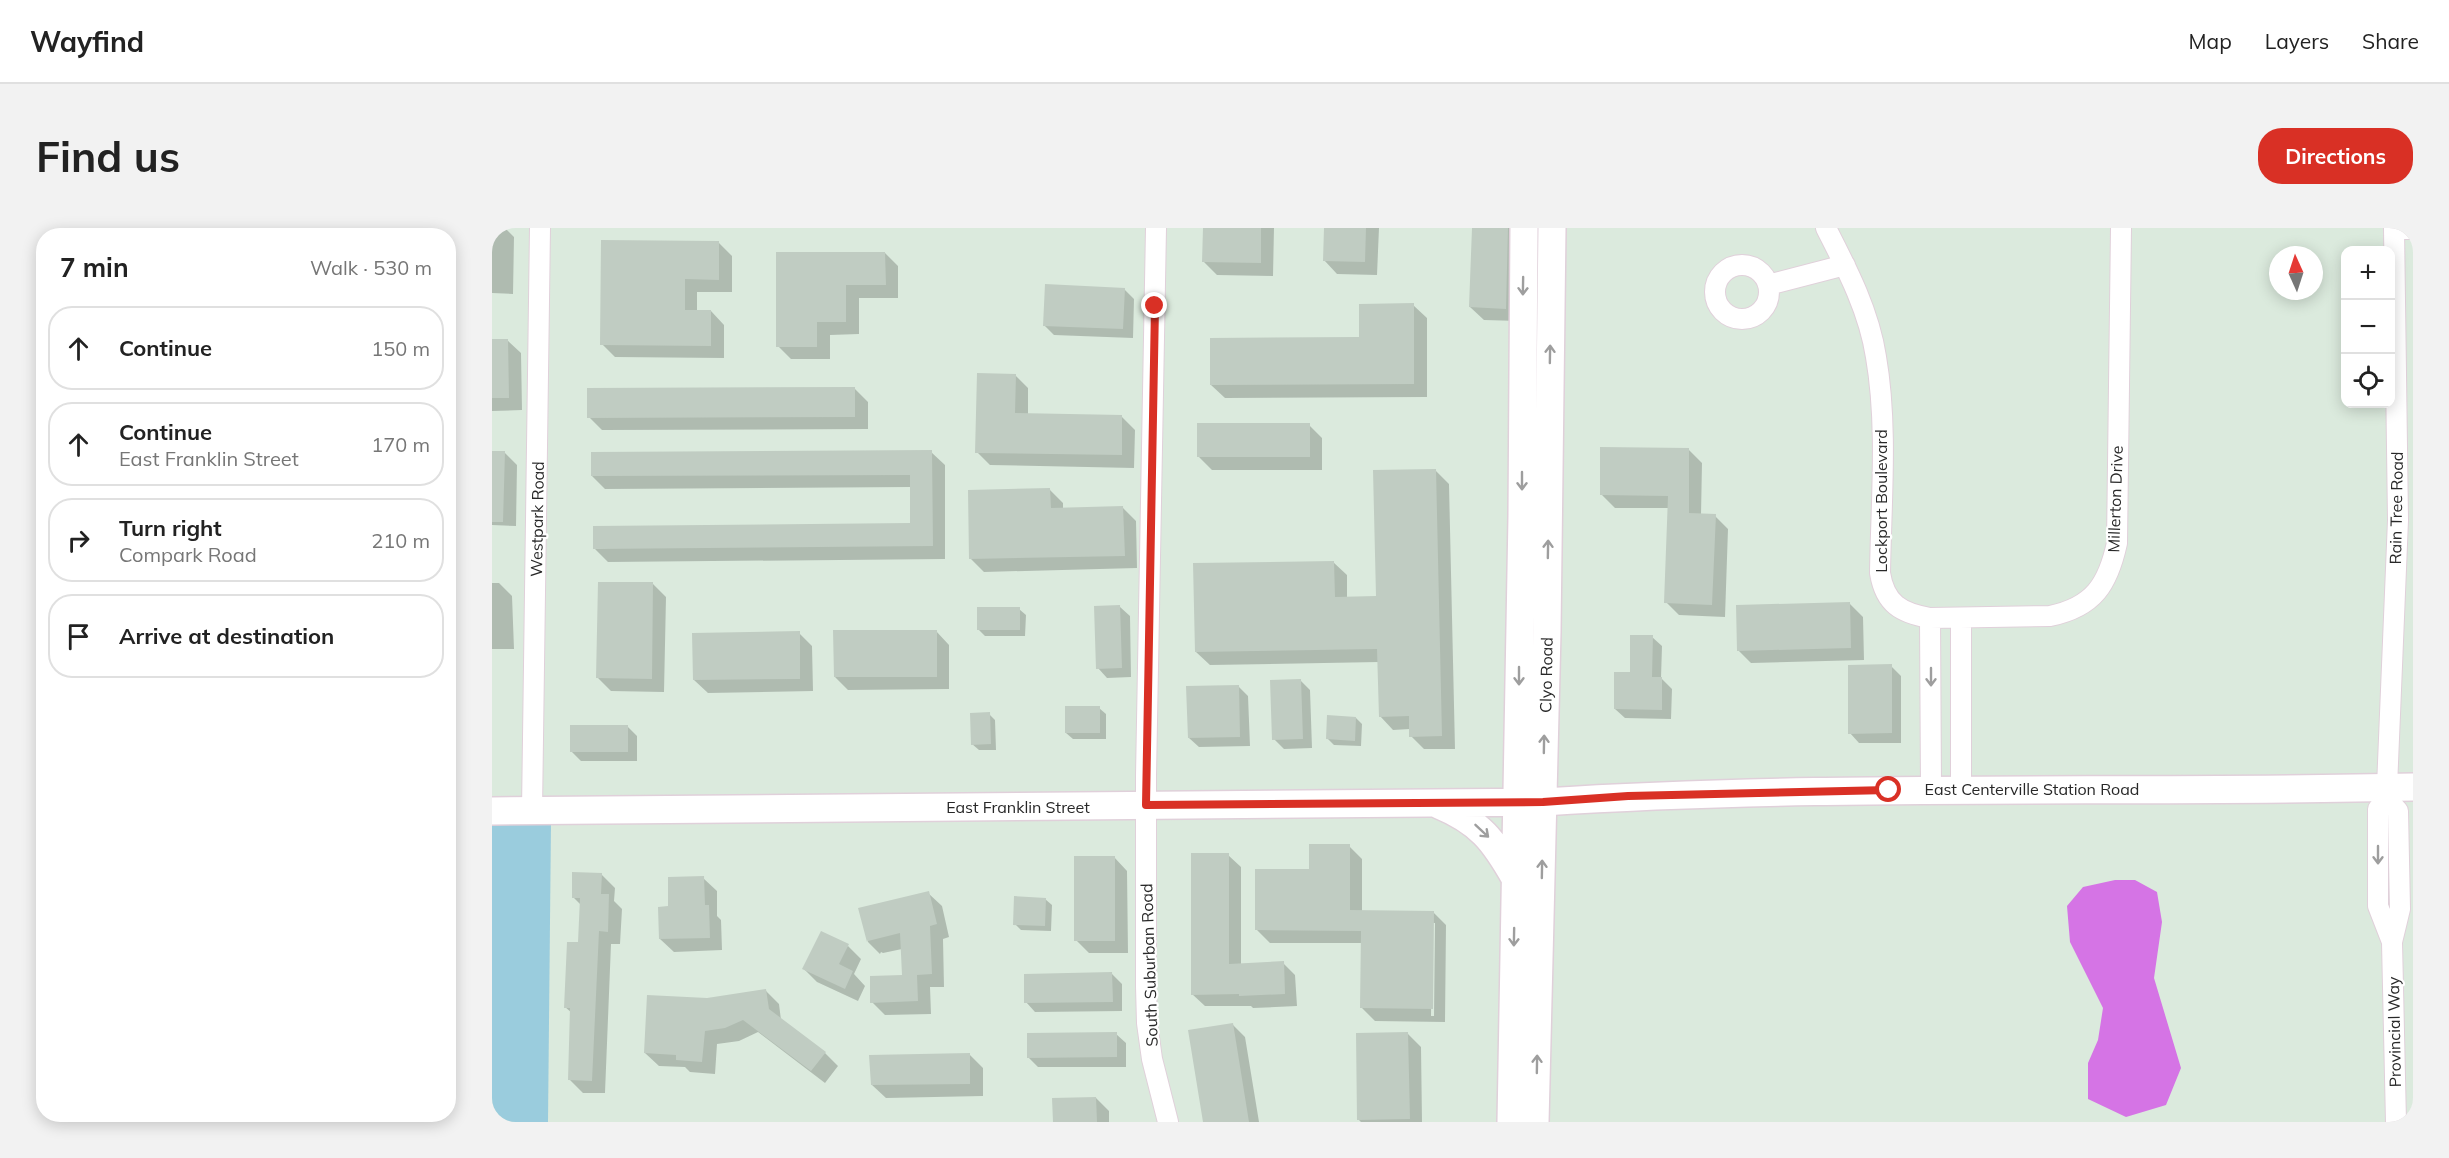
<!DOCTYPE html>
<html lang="en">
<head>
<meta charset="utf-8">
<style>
	:root { --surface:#fff; --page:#f2f2f2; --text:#222; --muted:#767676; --line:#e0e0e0; --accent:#d93025 }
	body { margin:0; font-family:Mulish,sans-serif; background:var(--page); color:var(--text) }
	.controls { position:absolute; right:18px; top:18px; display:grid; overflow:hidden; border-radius:12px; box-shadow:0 3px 15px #0003 }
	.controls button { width:54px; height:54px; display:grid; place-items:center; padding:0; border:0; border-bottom:2px solid var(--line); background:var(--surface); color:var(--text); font:30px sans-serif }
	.compass { position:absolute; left:1777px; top:18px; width:54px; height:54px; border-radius:50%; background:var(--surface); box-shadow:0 3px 15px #0003; rotate:357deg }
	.stop { position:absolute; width:18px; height:18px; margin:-14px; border:4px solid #d93025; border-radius:50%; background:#fff }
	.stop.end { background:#d93025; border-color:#fff; box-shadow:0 2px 6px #0008 }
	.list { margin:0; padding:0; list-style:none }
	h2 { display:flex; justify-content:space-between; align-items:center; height:78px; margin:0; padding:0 24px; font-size:26px }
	h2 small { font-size:20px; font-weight:400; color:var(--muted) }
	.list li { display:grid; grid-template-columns:39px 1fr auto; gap:18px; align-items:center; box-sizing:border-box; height:84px; margin:0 12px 12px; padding:0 12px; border:2px solid var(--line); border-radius:24px }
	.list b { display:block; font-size:22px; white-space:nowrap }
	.list p { margin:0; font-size:20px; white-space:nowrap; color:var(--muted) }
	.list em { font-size:20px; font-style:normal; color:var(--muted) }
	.icon { flex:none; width:33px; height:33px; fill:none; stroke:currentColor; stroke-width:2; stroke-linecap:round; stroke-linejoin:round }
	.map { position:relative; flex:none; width:1921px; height:894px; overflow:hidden; border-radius:24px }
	header { display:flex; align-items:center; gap:36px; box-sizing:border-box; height:84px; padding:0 30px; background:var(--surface); border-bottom:2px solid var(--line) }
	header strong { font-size:28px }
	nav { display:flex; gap:33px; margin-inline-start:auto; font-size:21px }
	.intro { display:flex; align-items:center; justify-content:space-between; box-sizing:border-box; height:144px; padding:0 36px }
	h1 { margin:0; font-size:42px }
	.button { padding:15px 27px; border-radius:24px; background:var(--accent); color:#fff; font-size:21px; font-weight:700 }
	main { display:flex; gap:36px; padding:0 36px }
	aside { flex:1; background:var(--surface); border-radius:24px; box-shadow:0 3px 15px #0003 }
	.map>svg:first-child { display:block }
	.green { fill:#9accdd }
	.water { fill:#d574e5 }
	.shadow { fill:#0003; fill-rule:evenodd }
	.building { fill:#c0ccc2 }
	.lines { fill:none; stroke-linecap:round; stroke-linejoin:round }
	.street-casing { stroke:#e0d0da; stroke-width:22 }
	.secondary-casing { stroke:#e0d0da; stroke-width:30 }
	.street { stroke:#fff; stroke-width:20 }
	.secondary { stroke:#fff; stroke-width:27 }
	.oneway { stroke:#9e9e9e }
	.route { stroke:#d93025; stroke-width:8 }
	.labels { text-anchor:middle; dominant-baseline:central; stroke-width:4.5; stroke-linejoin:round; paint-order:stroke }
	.street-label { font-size:16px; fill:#282828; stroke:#fff }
</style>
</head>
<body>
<header>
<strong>Wayfind</strong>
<nav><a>Map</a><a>Layers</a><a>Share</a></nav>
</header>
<div class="intro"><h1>Find us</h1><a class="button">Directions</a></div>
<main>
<aside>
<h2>7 min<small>Walk · 530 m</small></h2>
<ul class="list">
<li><svg class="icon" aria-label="ahead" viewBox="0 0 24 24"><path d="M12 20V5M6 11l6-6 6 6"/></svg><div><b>Continue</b></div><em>150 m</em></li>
<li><svg class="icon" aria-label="ahead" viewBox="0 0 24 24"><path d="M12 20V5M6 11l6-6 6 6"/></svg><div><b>Continue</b><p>East Franklin Street</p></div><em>170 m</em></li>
<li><svg class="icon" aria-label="right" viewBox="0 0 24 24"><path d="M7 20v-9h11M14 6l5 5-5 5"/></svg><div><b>Turn right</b><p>Compark Road</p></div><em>210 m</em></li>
<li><svg class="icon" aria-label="arrive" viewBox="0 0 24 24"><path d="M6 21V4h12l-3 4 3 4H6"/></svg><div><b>Arrive at destination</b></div></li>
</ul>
</aside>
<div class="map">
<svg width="1921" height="894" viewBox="0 0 1921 894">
	<rect width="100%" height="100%" fill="#dbeadd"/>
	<path class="green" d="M0,584L59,594L56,894H0Z"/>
	<path class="water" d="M1623,652H1643L1665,664L1670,694L1662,750L1689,840L1674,877L1634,889L1596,871V835L1606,812L1611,780L1578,714L1575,678L1591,659Z"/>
	<path class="shadow" d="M0,0H13L22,9L21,66L0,65Z
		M712,0H782L781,48L725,47L712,34Z
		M834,0H887L885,47L845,46L832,32Z
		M982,0H1029L1027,93L992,92L978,79Z
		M227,15L240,28V64H205V83H219L232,97V130L123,129L110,116Z
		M286,25H393L406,38V70H367V106L338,107V131H299L286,118Z
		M632,61L642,71L641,110L562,107L552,97Z
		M921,77L935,90V169L733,170L719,157L869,111Z
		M0,112H15L29,125L30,182L0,183Z
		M523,147L536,160V187L630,189L643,202L642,240L498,237L485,224Z
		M363,161L376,174V201L110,202L97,189Z
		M817,197L830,210V242H720L707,229Z
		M1196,221L1210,235L1209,287L1223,288L1236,301L1233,389L1187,387L1174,374L1177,280H1123L1110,267Z
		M0,224H12L25,237L24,298L0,297Z
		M439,224L453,237V331L116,334L103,321L420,296L419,259L113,261L100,248Z
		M943,242L957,256L963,521H932L919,508L918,501L901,502L888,488L887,434L718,437L704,424L841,334L855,347V370H885Z
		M558,262L571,275V281L631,280L644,293L645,340L492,344L479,331Z
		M0,355H7L20,368L22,421H0Z
		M161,356L174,369L172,464L119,463L106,450Z
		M1357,375L1371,389L1372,432L1259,435L1246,422Z
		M628,379L638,388L639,449L615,450L606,440Z
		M527,381L534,387L533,408H493L486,401Z
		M444,403L457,417V461L356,462L343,449Z
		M307,405L320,418L321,463L216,465L202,452Z
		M1160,409L1170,418L1169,450L1180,461L1179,491L1133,490L1123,481L1139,446Z
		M1399,438L1409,448V515H1367L1358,505Z
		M808,452L818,462L820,520L792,521L782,511Z
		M746,458L756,468L758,518L707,519L697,510Z
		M607,480L614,486V511H581L574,505Z
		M497,486L503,492L504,522H487L480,516Z
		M864,490L870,496L869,518L842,517L835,510Z
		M135,498L145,508V533H89L79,523Z
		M857,618L870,631V684H941L954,697L953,794L883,793L870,780L871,715H778L765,702L818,642ZM940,695H943L942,788H939Z
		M736,627L749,639V737L791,735L803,747L805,778L761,780L759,778H713L700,766Z
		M622,629L635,643L636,725H597L584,712Z
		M109,646L123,660L122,673L130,681L128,716H119L113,865H91L78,852L80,785L73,779L87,716L89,677L81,669Z
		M211,650L225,663V688L229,692L230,722L182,724L168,711L178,680Z
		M436,665L450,678L457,709L451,711L452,759H438L439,786L393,787L380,774L411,749L410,721L391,725L389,724L388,726L376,714L368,681Z
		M553,671L560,677L559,703L529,702L523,696Z
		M356,718L369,731L362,746L373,758L366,773L325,754L312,741Z
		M620,746L630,756V783L543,784L534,774Z
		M274,763L287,776L289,792L333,825L346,838L333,855L266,804L247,813L225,816L223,846L198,844L193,839L167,838L153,825L215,772Z
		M740,796L753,809L767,894H713Z
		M624,806L634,815V839H546L536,829Z
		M916,806L929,819L930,894H869L866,891Z
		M477,826L491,840V868L394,870L380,857Z
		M604,870L617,883V894H563Z"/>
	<path class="building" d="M711,0H769V35L710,34Z
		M832,0H874L873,34L831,33Z
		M980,0H1016L1014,81L977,79Z
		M109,12L227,13V52L193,51V82H219V118L108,117Z
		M284,24H393L394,57H354V94H325V119H284Z
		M553,56L633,60L631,101L551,98Z
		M922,75V156L718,157V110L867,109V76Z
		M0,111H16L17,170H0Z
		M485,145L524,146L523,185L630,187V227L483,225Z
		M363,159V189L95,190V160Z
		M705,195H818V229H705Z
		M1108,219L1197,220V285L1224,286L1220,377L1172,375L1176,268L1108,267Z
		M440,222L441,318L101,321V298L418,295V247L99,248V224Z
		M0,223H13L11,294H0Z
		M944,241L950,508L917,509V488L887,489L885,421L703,424L701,335L842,333L843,369L884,368L881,242Z
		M558,260L559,280L631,278L633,328L477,331L476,262Z
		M106,354H161L160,451L104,450Z
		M1358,374L1359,420L1245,423L1244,377Z
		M628,377L630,440L604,441L602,378Z
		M485,379H528V402H485Z
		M341,402H445V449H342Z
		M308,403V451L201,452L200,405Z
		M1138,407H1161L1160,449H1170V482L1122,481V444H1138Z
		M1400,436V505L1356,506V437Z
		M809,451L811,511L780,512L778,452Z
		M747,457L748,509L696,510L694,458Z
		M573,478H608V505H573Z
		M498,484L499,516L479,517L478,485Z
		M835,487L864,489L863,513L834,511Z
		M78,497H136V524H78Z
		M817,616H858V682L942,683L941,781L868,780L869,703L763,702V641H817Z
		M699,625H737V736L792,733L793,766L747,768V766L699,767Z
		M582,628H623V713H582Z
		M80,644L110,645L109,666H117L116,704L107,703L100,853L76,852L78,780H72L75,714H86L88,670H80Z
		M212,648L213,677H217L218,710L167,711L166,679L176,678V649Z
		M437,663L445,696L438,698L440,746L425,747L426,773L378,775V748L410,747L408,705L376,713V711L375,714L366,680Z
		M522,668L554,670L553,698L521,697Z
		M329,703L357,716L347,736L361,743L353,761L310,741Z
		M620,744L621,774L532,775V746Z
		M274,761L277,781L334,824L319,843L251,792L233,800L213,803L210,834L184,832V827L152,825L155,767L215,770Z
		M741,795L757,894H711L696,802Z
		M625,804V829L535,830V805Z
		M916,804L918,891L865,892L864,805Z
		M478,825V856L379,857L377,827Z
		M604,869L605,894H561L560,870Z"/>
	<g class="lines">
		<defs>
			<path id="street" d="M664,0L654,548V758L655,795L660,831L676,894
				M1334,0C1355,41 1377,83 1384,129C1396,198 1389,275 1388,345C1393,376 1409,385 1438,390L1558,388C1602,379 1616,356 1625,315L1629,0
				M1902,0L1906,292L1895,559V571L1906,583L1908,681L1900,714L1904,894
				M1902,1H1921
				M1223 64a27 27 0 1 1 54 0a27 27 0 1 1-54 0Z
				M1276,57L1353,37
				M1438,390L1439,561
				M1469,561V390
				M1895,571L1886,581V678L1900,714
				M40,583L48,0"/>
			<path id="secondary" d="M947,577C988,594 1002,613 1023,650
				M0,583L1051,574C1341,555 1631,566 1921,559
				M1019,894L1030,288L1032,0
				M1043,894L1055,404L1060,0"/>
		</defs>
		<use href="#street" class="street-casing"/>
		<use href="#secondary" class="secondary-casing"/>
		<use href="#street" class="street"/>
		<use href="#secondary" class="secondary"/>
	</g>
	<defs><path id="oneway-shaft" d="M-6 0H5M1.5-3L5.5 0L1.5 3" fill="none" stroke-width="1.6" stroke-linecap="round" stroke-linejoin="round" transform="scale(1.5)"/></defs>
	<g class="oneway">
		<use href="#oneway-shaft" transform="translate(1031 58) rotate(91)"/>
		<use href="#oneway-shaft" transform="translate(1058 126) rotate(-89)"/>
		<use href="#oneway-shaft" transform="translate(1030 253) rotate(90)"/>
		<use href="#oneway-shaft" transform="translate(1056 321) rotate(-89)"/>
		<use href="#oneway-shaft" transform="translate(1027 448) rotate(90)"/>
		<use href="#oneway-shaft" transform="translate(1439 449) rotate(90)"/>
		<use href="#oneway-shaft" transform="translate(1052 516) rotate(-89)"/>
		<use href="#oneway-shaft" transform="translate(990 603) rotate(43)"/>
		<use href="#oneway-shaft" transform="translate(1886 627) rotate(90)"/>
		<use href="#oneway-shaft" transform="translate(1050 641) rotate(-89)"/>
		<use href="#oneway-shaft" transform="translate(1022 709) rotate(91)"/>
		<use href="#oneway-shaft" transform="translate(1045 836) rotate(-89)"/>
	</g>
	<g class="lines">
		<path class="route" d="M663,78L654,577L1051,574L1136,568L1397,562"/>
	</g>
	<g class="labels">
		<g class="street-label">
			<text transform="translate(1623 271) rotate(-88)">Millerton Drive</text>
			<text transform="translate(1389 273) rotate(-90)">Lockport Boulevard</text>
			<text transform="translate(1904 280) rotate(-89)">Rain Tree Road</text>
			<text transform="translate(45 291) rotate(-89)">Westpark Road</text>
			<text transform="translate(1054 447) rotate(-89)">Clyo Road</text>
			<text x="1540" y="561">East Centerville Station Road</text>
			<text x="526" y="579">East Franklin Street</text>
			<text transform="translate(657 737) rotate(-92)">South Suburban Road</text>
			<text transform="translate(1902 804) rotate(-91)">Provincial Way</text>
		</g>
	</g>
</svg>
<div class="controls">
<button>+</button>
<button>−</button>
<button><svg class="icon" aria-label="locate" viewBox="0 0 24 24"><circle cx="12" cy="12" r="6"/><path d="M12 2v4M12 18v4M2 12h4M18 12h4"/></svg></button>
</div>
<svg class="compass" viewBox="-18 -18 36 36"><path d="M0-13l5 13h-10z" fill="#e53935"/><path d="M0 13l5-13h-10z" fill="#767676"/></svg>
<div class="stop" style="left:1397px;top:562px"></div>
<div class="stop end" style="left:663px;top:78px"></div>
</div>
</main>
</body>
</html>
